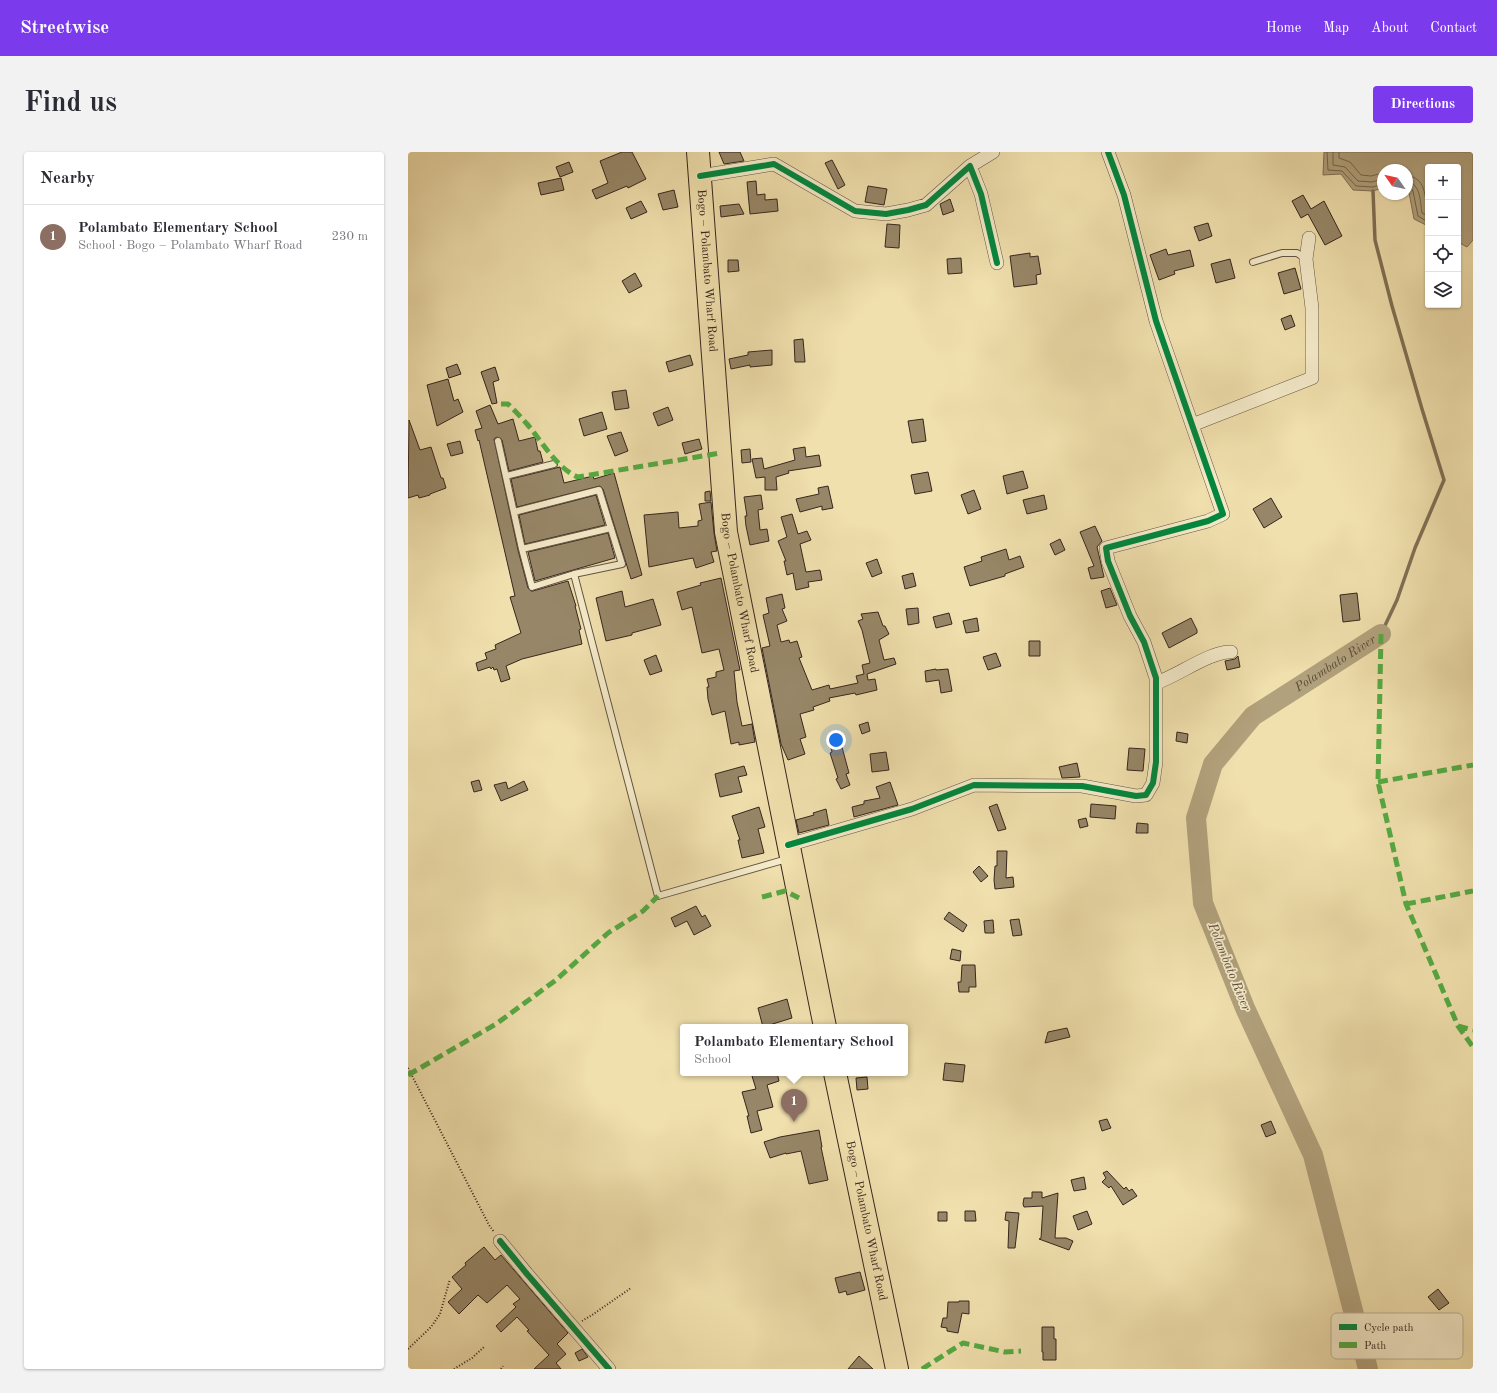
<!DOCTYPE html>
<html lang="en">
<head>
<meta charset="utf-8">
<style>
	:root { --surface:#fff; --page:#f2f2f3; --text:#2b2b33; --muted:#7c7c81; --line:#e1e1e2; --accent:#7c3aed }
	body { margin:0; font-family:"Old Standard TT",serif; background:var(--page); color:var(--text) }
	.controls { position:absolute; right:12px; top:12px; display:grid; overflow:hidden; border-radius:4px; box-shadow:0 1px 3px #0004 }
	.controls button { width:36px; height:36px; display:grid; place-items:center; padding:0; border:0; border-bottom:1px solid var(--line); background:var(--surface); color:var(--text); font:20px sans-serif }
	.compass { position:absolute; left:969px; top:12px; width:36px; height:36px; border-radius:50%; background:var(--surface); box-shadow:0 1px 3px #0004; rotate:304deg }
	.you { position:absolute; left:428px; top:588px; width:14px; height:14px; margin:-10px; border:3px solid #fff; border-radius:50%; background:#1a73e8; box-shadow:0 0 0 6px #1a73e833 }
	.badge { display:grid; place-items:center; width:26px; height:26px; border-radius:50%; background:var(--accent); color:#fff; font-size:13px; font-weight:700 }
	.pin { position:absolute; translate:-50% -33px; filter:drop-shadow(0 1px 2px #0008) }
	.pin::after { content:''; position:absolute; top:21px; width:14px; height:12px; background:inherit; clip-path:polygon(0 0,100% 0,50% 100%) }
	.popup { position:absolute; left:272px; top:872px; width:228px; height:52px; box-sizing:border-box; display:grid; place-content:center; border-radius:4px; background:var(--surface); filter:drop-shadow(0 1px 3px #0005); font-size:13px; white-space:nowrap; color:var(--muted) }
	.popup b { font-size:15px; color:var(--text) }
	.popup::after { content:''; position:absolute; left:50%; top:100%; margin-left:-8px; border:8px solid transparent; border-top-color:var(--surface) }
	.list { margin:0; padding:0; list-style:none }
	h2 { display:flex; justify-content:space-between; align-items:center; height:52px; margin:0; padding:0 16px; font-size:17px }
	h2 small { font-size:13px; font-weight:400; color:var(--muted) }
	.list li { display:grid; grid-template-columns:26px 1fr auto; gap:12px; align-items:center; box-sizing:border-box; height:64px; padding:0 16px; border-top:1px solid var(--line) }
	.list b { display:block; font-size:15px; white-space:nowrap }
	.list p { margin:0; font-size:13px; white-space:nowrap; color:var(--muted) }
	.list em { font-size:13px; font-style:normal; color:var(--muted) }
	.icon { flex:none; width:22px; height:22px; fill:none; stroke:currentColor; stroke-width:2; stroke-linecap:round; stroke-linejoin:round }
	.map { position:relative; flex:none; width:1065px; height:1217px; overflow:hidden; border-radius:4px }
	header { display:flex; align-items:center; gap:24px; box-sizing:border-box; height:56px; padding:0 20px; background:var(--accent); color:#fff }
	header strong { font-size:19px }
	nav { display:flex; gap:22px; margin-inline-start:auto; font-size:14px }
	.intro { display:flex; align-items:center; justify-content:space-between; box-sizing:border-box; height:96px; padding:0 24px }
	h1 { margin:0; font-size:28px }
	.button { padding:10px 18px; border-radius:4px; background:var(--accent); color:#fff; font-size:14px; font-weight:700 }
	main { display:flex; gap:24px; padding:0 24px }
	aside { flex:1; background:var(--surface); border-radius:4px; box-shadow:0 1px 3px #0004 }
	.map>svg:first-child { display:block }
	.water { fill:#b1a17c; stroke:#807056 }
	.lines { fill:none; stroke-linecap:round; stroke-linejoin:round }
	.shore { stroke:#74644d; stroke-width:1 }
	.stream { stroke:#807056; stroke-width:3.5 }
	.river { stroke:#b1a17c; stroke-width:20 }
	.building { fill:#978768; stroke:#36261e }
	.lane-casing { stroke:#645442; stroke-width:8 }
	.street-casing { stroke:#645442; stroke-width:14 }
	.highway-casing { stroke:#36261e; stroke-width:24 }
	.path { stroke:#36261e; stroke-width:2; stroke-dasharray:1 2; stroke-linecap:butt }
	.lane { stroke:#f5ebca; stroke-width:6 }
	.street { stroke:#f5ebca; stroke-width:13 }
	.highway { stroke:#f0e0ad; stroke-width:22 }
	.quiet { stroke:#55aa43; stroke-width:5; stroke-dasharray:10 5; stroke-linecap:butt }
	.cycleway-casing { stroke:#f5ebca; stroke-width:8 }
	.cycleway { stroke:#00873e; stroke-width:6 }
	.labels { text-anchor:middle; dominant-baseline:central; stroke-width:3.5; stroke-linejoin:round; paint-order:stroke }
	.street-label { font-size:12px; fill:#36261e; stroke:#f5ebca }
	.water-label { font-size:13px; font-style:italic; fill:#5b4b3a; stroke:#f5ebca }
	.key { fill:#f5ebca; stroke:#bcb096; stroke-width:1 }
	.key-label { font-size:11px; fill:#36261e }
</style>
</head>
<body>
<header>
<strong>Streetwise</strong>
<nav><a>Home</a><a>Map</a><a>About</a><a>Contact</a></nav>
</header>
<div class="intro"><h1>Find us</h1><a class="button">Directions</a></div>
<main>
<aside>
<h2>Nearby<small></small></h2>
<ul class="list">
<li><span class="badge" style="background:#8d6e63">1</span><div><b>Polambato Elementary School</b><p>School · Bogo – Polambato Wharf Road</p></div><em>230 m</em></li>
</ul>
</aside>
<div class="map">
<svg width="1065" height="1217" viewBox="0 0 1065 1217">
	<rect width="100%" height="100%" fill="#f0e0ad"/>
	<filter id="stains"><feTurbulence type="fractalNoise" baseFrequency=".005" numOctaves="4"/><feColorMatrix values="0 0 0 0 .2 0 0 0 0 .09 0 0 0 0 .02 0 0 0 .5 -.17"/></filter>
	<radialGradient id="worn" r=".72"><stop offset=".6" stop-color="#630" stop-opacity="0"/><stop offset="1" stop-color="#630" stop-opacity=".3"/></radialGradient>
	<path class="water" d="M916,0H1065V88L1059,95L1050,90V15H1020V74L1006,67L999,30V18H975V36L965,39L945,38L933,22L915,23Z"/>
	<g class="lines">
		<path class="shore" d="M919,0L920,18L934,19L948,34L965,35L975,32
			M925,0V13L937,15L950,29L964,30L975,27
			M931,0V6L942,10L953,23L963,24L975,21
			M999,24C1018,25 1016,44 1020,57
			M999,30C1013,31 1012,50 1014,61L1020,64
			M999,35L1003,36L1005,39L1010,64L1020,70"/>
		<path class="stream" d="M965,39L967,88L984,154L1014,257L1036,328L1007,396L989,448L973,482"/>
		<path class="river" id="s1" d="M960,1217L905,1003L837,856L795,751L788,666L805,612L845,564L973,482"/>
	</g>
	<path class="building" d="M214,0H224L238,27L220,36L219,34L188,47L184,38L200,31L192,9Z
		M311,0H332L336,9L316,12Z
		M424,8L437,33L430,37L417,11Z
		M161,10L165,20L152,25L148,15Z
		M153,26L156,38L133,43L130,31Z
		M348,29L349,43L357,42V48L369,47L370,59L342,62L339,30Z
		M460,34L479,37L476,53L457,50Z
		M266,38L270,55L255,58L250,42Z
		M895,43L903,57L916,49L934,84L917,93L900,62L893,66L884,49Z
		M542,47L546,59L535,63L532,52Z
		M233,49L239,60L223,67L218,56Z
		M331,52L336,62L313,65L312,54Z
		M800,71L804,84L791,89L786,75Z
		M479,72L492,73L491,96L477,95Z
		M758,97L760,103L782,98L786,114L766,119L767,122L751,128L742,103Z
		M622,101V105L630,104L633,122L628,123L629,132L606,135L602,104Z
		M553,106L554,121L540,122L539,107Z
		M822,107L827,126L808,131L803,112Z
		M320,108H330L331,119L320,120Z
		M887,116L893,137L876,142L870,121Z
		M227,121L234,134L221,141L214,129Z
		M883,163L887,174L877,178L873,167Z
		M395,187L397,210H387L386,188Z
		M364,198V213L342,215V213L323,217L321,207L340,203V200Z
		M282,203L285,213L261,220L258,210Z
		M49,212L53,222L41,226L38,216Z
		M87,215L91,228L85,230L89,251L84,252L73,220Z
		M40,227L46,249L50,247L55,260L29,274L19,233Z
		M218,238L221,256L207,258L204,240Z
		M82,253L90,272L105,267L111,289L127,285L130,299H132L135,310L101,319L94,288L89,285L86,287L110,398L120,436L123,439H125L160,429L168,454H167L173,477L171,478L174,492L114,507L98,514L102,527L93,530L89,517L86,518L85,515L83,517L82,515L70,519L68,511L79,507L77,501L88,497L87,493L113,481L102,445L107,444L71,288L70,289L67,278L74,276L68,259Z
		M260,255L265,268L250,274L245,261Z
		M194,260L199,277L176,284L171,267Z
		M515,267L518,289L504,291L500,269Z
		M1,268L12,298L23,295L33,326H35L38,336L22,342V343L11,346L10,343L0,346Z
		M213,280L220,299L207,304L199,284Z
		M291,287L294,297L277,302L274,291Z
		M52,289L55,301L43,304L39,292Z
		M397,295L398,305L411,303L413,314L380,319L381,321L368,325L369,338H357V325L348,326L344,307L354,306L356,317L387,308L385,297Z
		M342,297L343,310L334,311L333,298Z
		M152,315L156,331L185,324L186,327L206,321L234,423L223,427L195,337L192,334L109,355L103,327Z
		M615,319L620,336L599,342L595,324Z
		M520,320L524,339L507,342L503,323Z
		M420,334L425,356L414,358V354L392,360L388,347L411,342L410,336Z
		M566,338L573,357L560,362L553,343Z
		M302,339L303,349H297V340Z
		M188,343L197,373L117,392L111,363Z
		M353,343L355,357L350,358L352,378L359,377L361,389L342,393L338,374L337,364H339L336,345Z
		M636,343L639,357L619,362L615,348Z
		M863,346L874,365L856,376L845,357Z
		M303,350L306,381L309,399L303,400L306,410L288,416L285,406L241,415L236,363L270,360L271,376L290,374V369L294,368L291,352Z
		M384,362L390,382L399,379L403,388L392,392L398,420L412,418L414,428L400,430L401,435L388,438L385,421L379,423L376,409H378L370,389L379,385L373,365Z
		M687,374L694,389L689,395L696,425L683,427L680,416L686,414L672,380Z
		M200,381L207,406L127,429L120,400Z
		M652,387L657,398L647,403L642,392Z
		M598,397L601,408L612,404L616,415L597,422V424L562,434L556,415L574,409L573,405Z
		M469,407L474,421L464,425L458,411Z
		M505,421L508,434L497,437L494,424Z
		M313,426L332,518L326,519L329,550L334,574L344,572L347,590L331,593V590L323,592L317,559L304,563L300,547L299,535H301L299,527L308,525V520L316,518L311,497L294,501L284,455L274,458L269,440L293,433L292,431Z
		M702,436L709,453L698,456L693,439Z
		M214,439L217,455L245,447L253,473L224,481V483L198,489L188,446Z
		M949,441L952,468L935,470L932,443Z
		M374,442L377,456L374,457L379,469L369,473L373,490L381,488L382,491L389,489L394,505L391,506L404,538L421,533L422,537L450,531L448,524L456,522L454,513L462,511L454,478L450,469L455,467L453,462L470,460L475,474H477L481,482L471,488L476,508L486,506L488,512L459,522L460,528L467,527L469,538L448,543L447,541L421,546L422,549L405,555L406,558L392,562L398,585L392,587L397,602L380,608L373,592L354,496L362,494L355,463L361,461L358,446Z
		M510,456L511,471L500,473L498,457Z
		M541,461L544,472L528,476L525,465Z
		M569,466L571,479L558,481L555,469Z
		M783,466L789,478V481L761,496L754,481Z
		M621,489H632V504H621Z
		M588,501L593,514L580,518L575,505Z
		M248,503L254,519L242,523L236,508Z
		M830,504L832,515L819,518L817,509L827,507Z
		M528,517V518L540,517L544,539L533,541L531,528L518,530L517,519Z
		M460,570L462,579L454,582L451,573Z
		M769,580L780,582L779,591L768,589Z
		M431,584L441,621L438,622L442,633L433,637L428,627L430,626L422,601L424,600L421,587Z
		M721,596L737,597L735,619L719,618Z
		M478,600L481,618L464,620L462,602Z
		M669,611L672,625L654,626L651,615Z
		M336,614L339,623L330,625L334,640L312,645L307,622Z
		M71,628L74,638L66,640L63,630Z
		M116,629L120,638L93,649L86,633L98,630L100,637Z
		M482,630L490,653L446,665L444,655L456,652V649L472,646L468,635Z
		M589,652L598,677L590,679L581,655Z
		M683,652L708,654L707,667L682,665Z
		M351,655L357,675L350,677L356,701L334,706L330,688H332L324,664Z
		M418,657L421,673L391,681L388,668L406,663L405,661Z
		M678,666L680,674L672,676L670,668Z
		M729,671L740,672V681H728Z
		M589,699H599L598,726L605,725L606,735L587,737L586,728L587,714H589Z
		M571,714L580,724L573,730L565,720Z
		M288,754L294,765L297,763L303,774L286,783L279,769L267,775L263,766Z
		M541,760L559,773L555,780L536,767Z
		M611,767L614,783L605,784L602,768Z
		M585,768L586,781H577L576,769Z
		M544,797L553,799L552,809L542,807Z
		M554,813H567L568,835H561V840H551L550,830H553Z
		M379,847L384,866L355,875L350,856Z
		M659,876L662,885L637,891L640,880Z
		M537,911L557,913L555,930L535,928Z
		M355,921H369L371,929L359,933L365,955L349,959L354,978L343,981L339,964H341L334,940L348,937L344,924Z
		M459,925L460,937L449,938L448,926Z
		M699,967L703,976L694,979L691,969Z
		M863,969L868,981L858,985L853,973Z
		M411,978L414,995H413L420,1028L401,1032L393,999L378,1002V1001L362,1006L356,990L372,985Z
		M699,1019L716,1037L718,1035L721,1039L724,1037L729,1044L715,1053L703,1034L701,1036L694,1030L698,1026L695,1021Z
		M676,1025L678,1037L666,1039L663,1028Z
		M624,1040H634V1046L650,1041L647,1086H658L665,1089L661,1098L631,1087L633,1086L635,1054L616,1055L615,1052L616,1046H624Z
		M557,1059H567L568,1069H557Z
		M679,1059L684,1072L670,1078L665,1064Z
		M530,1060H539V1069H530Z
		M598,1060L611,1061L607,1096H600L601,1069L597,1068Z
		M76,1095L87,1108L93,1103L160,1181L149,1192L158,1202L148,1211L153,1217H126L141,1203L119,1179L121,1178L109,1165L93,1180L88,1174L108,1155L105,1152L112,1147L99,1133L79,1151L70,1143L51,1162L40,1150L54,1137L44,1125L58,1113L57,1111Z
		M452,1120L457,1138L439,1143L438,1139L431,1141L427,1126Z
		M1030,1137L1041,1151L1031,1158L1020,1145Z
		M551,1149H561V1162L554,1161L550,1181L539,1179V1176L533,1175L535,1166H539L540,1150H551Z
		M634,1175H646V1187H648V1208H635V1200H634Z
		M174,1197L180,1205L171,1209L167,1201Z
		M451,1204L465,1217H440Z"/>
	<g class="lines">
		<defs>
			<path id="lane" d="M845,110L874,101H889L898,107
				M90,289L114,397L124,435L166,422L214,412L191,338L106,360
				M98,324L146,312
				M114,397L203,376
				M166,422L250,744L379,707"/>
			<path id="street" d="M562,14L585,0
				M292,24L366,12L447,59L478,62L500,58L518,53L562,14L573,42L589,111
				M784,273L904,226V156L898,107L901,86
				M748,531C769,524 803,499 823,500
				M380,693L504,657L566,633L674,634L728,644L738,643L745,631L748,610V526L736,490L722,464L700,409L698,396L800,369L815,362L748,169L716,43L700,0
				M92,1089L119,1122L201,1217"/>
			<g id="highway">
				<path id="s2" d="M290,0L318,380L417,875"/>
				<path id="s3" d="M427,921L489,1217"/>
			</g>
		</defs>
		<use href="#lane" class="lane-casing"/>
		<use href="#street" class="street-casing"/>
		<use href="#highway" class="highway-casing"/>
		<path class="path" d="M0,916L81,1073L86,1080
			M174,1169L184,1163L223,1136
			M0,1197L23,1175L32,1162L42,1127
			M46,1217L64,1206L76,1195
			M93,1217L95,1214"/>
		<use href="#lane" class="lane"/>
		<use href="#street" class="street"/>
		<use href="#highway" class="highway"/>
		<path class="quiet" d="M93,252H100C106,258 113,265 119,272C133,288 149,317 170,325L312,301
			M973,482L970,630L998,752L1050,874L1065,895
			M970,630L1065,613
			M354,745L377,739L391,746
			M998,752L1065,739
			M1050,874L1065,878
			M0,923L88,872L148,828L200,781L235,759L250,744
			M514,1217L555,1191L597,1200L613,1199"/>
		<defs>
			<path id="cycleway" d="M292,24L366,12L447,59L478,62L500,58L518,53L562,14L573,42L589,111
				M380,693L504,657L566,633L674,634L728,644L738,643L745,631L748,610V526L736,490L722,464L700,409L698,396L800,369L815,362L748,169L716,43L700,0
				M92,1089L119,1122L201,1217"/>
		</defs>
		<use href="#cycleway" class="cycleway-casing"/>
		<use href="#cycleway" class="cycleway"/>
	</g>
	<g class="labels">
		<g class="street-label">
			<text stroke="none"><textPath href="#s2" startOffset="119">Bogo – Polambato Wharf Road</textPath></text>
			<text stroke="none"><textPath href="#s2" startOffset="443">Bogo – Polambato Wharf Road</textPath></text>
			<text stroke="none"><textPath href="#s3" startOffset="151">Bogo – Polambato Wharf Road</textPath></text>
		</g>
		<g class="water-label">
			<text stroke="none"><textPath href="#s1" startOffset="798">Polambato River</textPath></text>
			<text transform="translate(821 815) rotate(68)">Polambato River</text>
		</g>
	</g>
	<rect x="923" y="1161" width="132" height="46" rx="6" class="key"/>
	<rect x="931" y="1172" width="18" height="6" fill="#00873e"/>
	<rect x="931" y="1190" width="18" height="6" fill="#55aa43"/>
	<g class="key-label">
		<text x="956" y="1179">Cycle path</text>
		<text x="956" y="1197">Path</text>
	</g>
	<rect width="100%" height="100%" filter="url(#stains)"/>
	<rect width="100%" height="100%" fill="url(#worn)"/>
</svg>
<div class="controls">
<button>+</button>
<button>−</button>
<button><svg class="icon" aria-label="locate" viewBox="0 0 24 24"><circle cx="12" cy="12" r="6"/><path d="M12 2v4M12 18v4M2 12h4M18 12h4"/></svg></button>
<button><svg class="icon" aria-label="layers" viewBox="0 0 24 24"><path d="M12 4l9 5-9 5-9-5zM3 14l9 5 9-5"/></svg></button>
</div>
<svg class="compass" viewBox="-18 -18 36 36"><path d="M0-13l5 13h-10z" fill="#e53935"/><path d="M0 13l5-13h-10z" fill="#7c7c81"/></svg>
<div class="you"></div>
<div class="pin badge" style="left:386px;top:970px;background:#8d6e63">1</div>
<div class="popup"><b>Polambato Elementary School</b>School</div>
</div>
</main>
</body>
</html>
